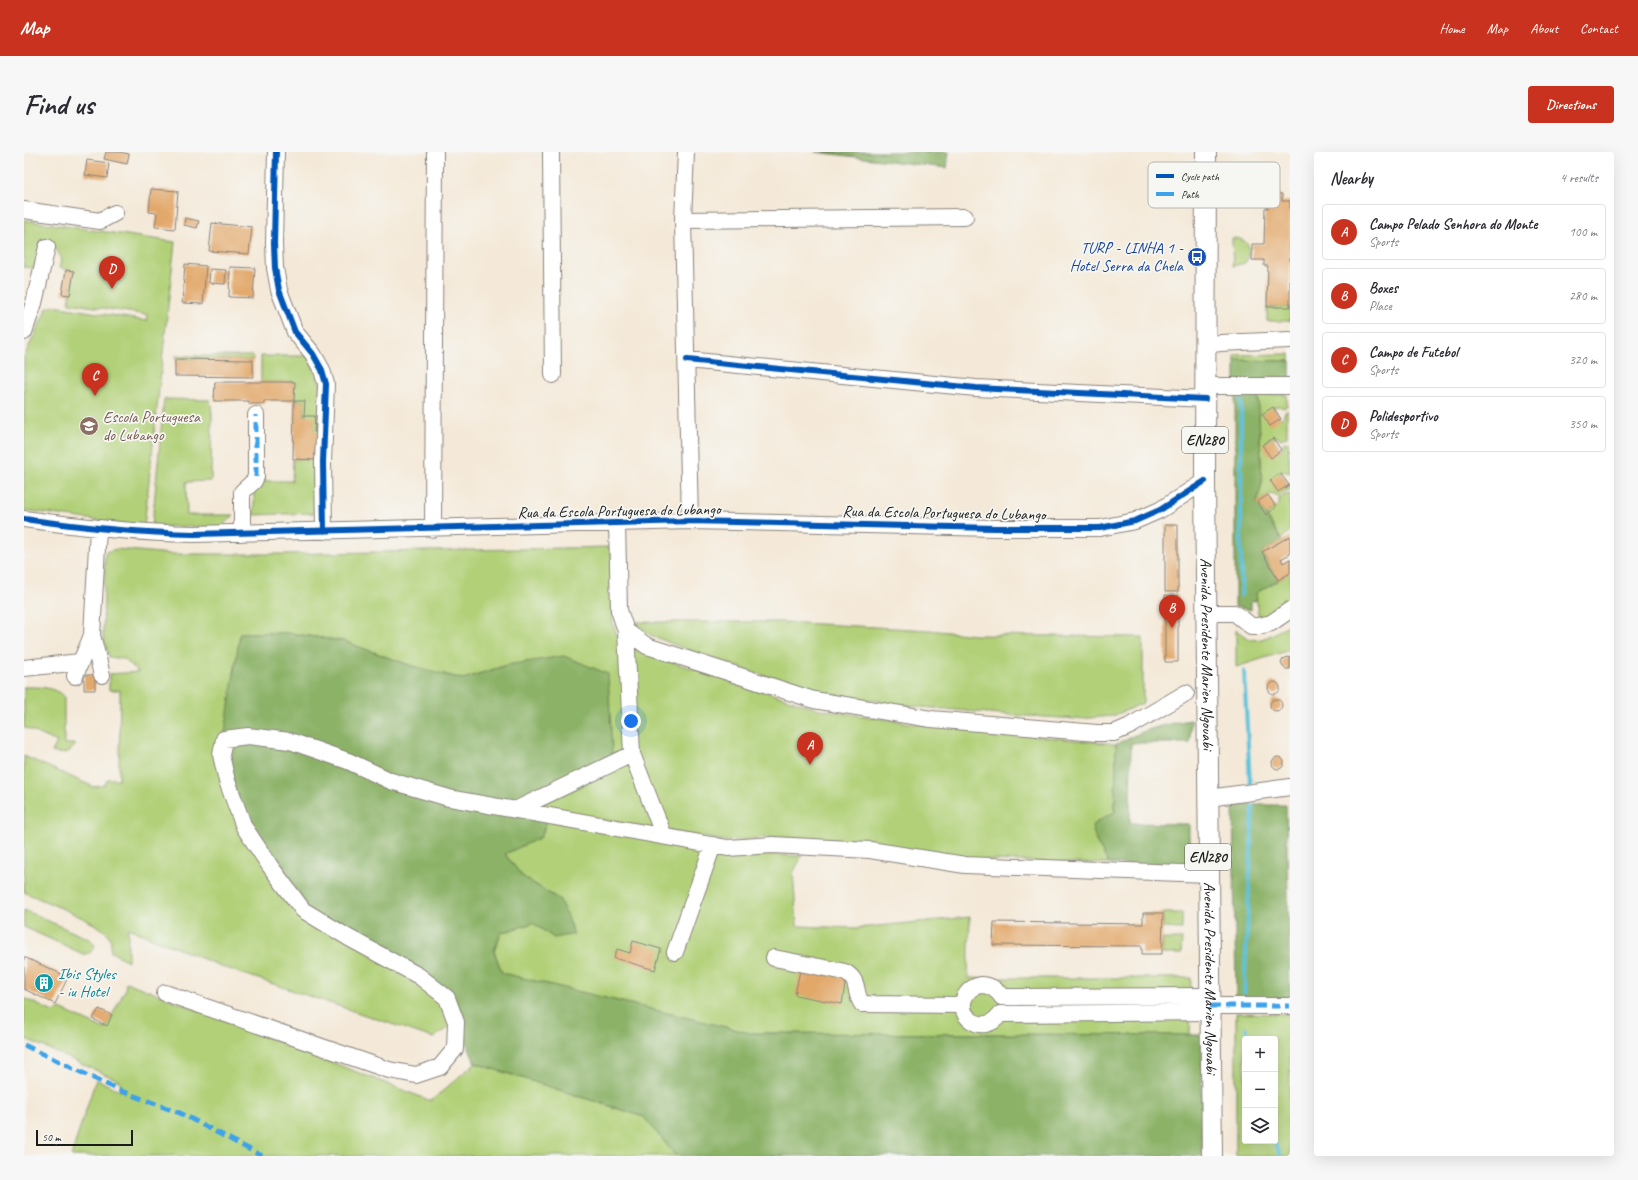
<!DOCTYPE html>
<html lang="en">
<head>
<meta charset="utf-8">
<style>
	:root { --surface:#fff; --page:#f7f7f7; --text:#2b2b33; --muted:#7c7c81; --line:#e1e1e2; --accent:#c8321e }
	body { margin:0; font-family:Caveat,sans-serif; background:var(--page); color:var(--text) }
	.controls { position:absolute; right:12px; bottom:12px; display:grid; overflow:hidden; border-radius:4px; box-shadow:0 4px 16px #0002 }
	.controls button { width:36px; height:36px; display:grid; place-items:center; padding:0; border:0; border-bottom:1px solid var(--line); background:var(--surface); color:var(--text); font:20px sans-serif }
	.scale { position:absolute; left:12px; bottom:10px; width:97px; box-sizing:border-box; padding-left:4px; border:2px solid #1c1c1c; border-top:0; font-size:11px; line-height:14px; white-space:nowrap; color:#1c1c1c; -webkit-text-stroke:3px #f6f6f2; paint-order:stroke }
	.you { position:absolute; left:607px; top:569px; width:14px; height:14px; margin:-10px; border:3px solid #fff; border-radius:50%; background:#1a73e8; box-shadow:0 0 0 6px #1a73e833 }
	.badge { display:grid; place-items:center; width:26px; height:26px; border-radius:50%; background:var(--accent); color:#fff; font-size:13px; font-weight:700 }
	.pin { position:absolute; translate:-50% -33px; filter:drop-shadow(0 1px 2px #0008) }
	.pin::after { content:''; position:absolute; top:21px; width:14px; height:12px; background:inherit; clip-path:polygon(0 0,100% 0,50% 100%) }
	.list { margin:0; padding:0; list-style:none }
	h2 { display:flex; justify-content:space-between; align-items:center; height:52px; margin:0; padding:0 16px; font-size:17px }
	h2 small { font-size:13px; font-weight:400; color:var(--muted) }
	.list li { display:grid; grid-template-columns:26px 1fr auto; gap:12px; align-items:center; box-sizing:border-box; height:56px; margin:0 8px 8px; padding:0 8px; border:1px solid var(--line); border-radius:4px }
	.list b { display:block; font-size:15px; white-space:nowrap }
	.list p { margin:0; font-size:13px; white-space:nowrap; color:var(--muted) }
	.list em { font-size:13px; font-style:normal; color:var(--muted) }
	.icon { flex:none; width:22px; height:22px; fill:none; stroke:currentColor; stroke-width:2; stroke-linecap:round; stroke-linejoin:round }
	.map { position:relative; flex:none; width:1266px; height:1004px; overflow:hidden; border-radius:4px }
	header { display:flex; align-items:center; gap:24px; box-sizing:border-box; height:56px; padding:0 20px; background:var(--accent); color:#fff }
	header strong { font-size:19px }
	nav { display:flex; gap:22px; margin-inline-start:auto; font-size:14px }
	.intro { display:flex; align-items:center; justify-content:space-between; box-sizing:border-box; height:96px; padding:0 24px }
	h1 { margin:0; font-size:28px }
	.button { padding:10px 18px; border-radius:4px; background:var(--accent); color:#fff; font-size:14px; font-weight:700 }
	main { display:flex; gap:24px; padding:0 24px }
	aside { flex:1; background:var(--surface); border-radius:4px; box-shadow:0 4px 16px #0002 }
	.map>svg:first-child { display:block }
	.green { fill:#b1d077; stroke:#66764a; fill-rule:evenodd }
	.forest { fill:#8cb268; stroke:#546742 }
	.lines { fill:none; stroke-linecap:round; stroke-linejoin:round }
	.stream { stroke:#5ec3db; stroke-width:4 }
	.building { fill:#e2a86a }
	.minor-casing { stroke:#88827a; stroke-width:18 }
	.major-casing { stroke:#88827a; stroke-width:22 }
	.minor { stroke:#fff; stroke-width:16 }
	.major { stroke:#fff; stroke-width:20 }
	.quiet { stroke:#3da2ea; stroke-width:5; stroke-dasharray:10 5; stroke-linecap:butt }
	.cycleway-casing { stroke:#f6f6f2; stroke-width:8 }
	.cycleway { stroke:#0057b8; stroke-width:6 }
	.labels { text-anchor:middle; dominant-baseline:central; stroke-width:3.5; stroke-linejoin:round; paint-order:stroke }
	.shield { fill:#f6f6f2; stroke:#5d5d5c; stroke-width:1 }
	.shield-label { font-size:15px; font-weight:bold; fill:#1c1c1c }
	.transit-label { font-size:16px; fill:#164399; stroke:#f6f6f2; text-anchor:end }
	.education-label { font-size:16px; fill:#785e54; stroke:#f6f6f2; text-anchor:start }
	.street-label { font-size:16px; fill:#1c1c1c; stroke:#f6f6f2 }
	.culture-label { font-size:16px; fill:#0d838f; stroke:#f6f6f2; text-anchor:start }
	.key { fill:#f6f6f2; stroke:#b5b5b2; stroke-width:1 }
	.key-label { font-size:11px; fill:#1c1c1c }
</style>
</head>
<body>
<header>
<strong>Map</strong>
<nav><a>Home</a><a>Map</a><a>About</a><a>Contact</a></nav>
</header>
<div class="intro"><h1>Find us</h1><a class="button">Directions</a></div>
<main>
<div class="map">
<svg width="1266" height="1004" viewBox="0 0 1266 1004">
	<rect width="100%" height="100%" fill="#f6f6f2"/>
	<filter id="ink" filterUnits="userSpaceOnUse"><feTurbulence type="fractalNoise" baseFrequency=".025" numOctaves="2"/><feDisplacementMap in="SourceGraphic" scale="8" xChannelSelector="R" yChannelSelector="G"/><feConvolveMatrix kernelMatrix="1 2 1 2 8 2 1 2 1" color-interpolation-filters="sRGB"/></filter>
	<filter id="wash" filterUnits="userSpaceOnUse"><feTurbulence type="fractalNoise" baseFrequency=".012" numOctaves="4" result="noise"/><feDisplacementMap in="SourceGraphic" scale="16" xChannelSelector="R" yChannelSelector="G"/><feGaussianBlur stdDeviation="0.9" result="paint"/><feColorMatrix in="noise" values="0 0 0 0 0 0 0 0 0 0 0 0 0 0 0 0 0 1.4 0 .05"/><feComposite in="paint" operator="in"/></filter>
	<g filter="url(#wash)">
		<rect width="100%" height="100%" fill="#f4e9d8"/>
		<path class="green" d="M0,68L151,90L120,375L0,358V205L23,156L30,154L123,169L124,163L45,151L50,119L35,116C41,100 28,95 17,87L10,116L0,115Z
			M1208,86C1224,86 1231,97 1221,111L1209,114Z
			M1243,155H1266V169H1243Z
			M1266,202V209L1211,208V203Z
			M151,204H229V208L151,207Z
			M237,204H284L297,233L293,361L230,363V329H268L269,307L293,308L290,280V265L280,264L281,249H270V230H237Z
			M1234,242L1263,243V254L1259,256L1255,254L1249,255L1257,267L1259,265L1261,259L1263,258V284L1257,287L1253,285L1249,286L1257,298L1259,296V291L1264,289L1266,321L1260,319L1256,321L1265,333L1266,332V338L1261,339L1253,344L1250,342L1244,343L1233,350L1238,330Z
			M140,247L186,248L188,261L187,329L162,330L163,363H210L197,375L128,374Z
			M1266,342V379L1257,387L1242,363L1255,353V346L1261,343Z
			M587,395L589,471L595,490L620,501L795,557L893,572L1092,592L1091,660L1081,665L1072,689L1085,712L939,707L812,689L748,685L702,689L509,656L483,513L439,527L388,514L319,489L264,481H216L395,824L432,870L409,886L199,815L104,776V809L87,800C87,794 88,788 84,782C74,770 17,748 0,740V604L70,635L80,633L84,627H95L96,538H85V522L115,520L100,507L85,505L79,484L81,400L93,397L146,402H258Z
			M1266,421V453L1235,470L1232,441Z
			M611,470H759L905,478L951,483L1119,485V551L1089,564L1054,567L987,563L887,554L800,541L751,527L672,501L626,483Z
			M1266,471V498L1212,515V478C1216,481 1221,485 1226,487C1239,491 1256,478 1266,471Z
			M0,535C16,535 27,534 40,544V592H52C46,602 38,603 28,600L33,590L0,575Z
			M523,668L705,701L778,704L769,721L773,774L833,776L946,765L944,826H1167L1166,883L726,881L478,821L470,799L477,781L509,771L530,786L536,748L498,724L481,702L517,685Z
			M0,758L67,788L70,792L71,795C68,800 65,802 59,802L0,775Z
			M1139,761H1158V777L1139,776Z
			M1139,787H1158L1157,802H1138Z
			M102,830L407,949L451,911L620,965L652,1004H47L72,927L97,939L96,929L0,886V846L29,860L36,857L81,877L101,838Z
			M1212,861L1266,862V1004H1212ZM1221,887H1251V989H1221Z"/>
		<path class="forest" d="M791,0H925L923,16Z
			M1211,208L1266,209V230L1211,229Z
			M1211,242H1234L1238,330L1233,350L1258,389L1238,400L1254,428L1232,441L1233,448L1227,450V458L1211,455Z
			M216,481H264L319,489L388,514L439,527L483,513L540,504L584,522L589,619L510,656L523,668L517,685L481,702L498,724L536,748L550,782L530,786L509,771L477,781L470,799L478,821L726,881L1178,883V1004H652L620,965L451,911L423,846L279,758L220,675L200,587Z
			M1167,568L1166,591H1107L1106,671L1165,672V714L1085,712L1072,689L1068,674L1081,665L1091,660L1092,592C1116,579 1139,572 1167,568Z
			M1209,653H1262L1266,846H1212Z"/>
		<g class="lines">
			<path class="stream" d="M1217,248V443
				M1220,519L1226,631
				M1220,841L1229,654
				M1222,876L1224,887
				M1250,989L1256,1004"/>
		</g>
		<g id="blocks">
			<path class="building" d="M82,0H95L105,2L103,12L80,7Z
				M63,8L85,11L83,26L61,23Z
				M127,37L154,39L151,77L131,75L133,61L125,60Z
				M1246,42H1258V49H1266V155H1243L1244,114H1240V108H1228V92H1240L1241,56H1244V47H1246Z
				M161,66L175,69L173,76L160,73Z
				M188,71L228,75L225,102L185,99Z
				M161,112L182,114L179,152L158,151Z
				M206,115L231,116L229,146L205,145Z
				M186,117L202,118L201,132L185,131Z
				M42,118L50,119L46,143L38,142Z
				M151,207L229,208V225L151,224Z
				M191,230H271L270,249H240V252H225V249H190Z
				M270,249H281L280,264H291L290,280H294L293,308L269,307Z
				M1249,255L1257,267L1246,274L1238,262Z
				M1249,286L1257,298L1247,306L1238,293Z
				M1256,321L1265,333L1254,340L1246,328Z
				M1244,343L1252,355L1242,363L1233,350Z
				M1141,373H1154V440H1141Z
				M1266,384V402L1257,407L1259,411L1266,407V421L1254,428L1238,400Z
				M1141,443H1154V510H1141Z
				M1264,505L1266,506V517H1262L1259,515L1257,511L1259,507Z
				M60,523H71V538H60Z
				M1244 536a6 6 0 1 1 12 0a6 6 0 1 1-12 0Z
				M1246 553a6 6 0 1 1 12 0a6 6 0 1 1-12 0Z
				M1248 611a6 6 0 1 1 12 0a6 6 0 1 1-12 0Z
				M1119,761H1139L1138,802H1118V794L969,793L970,770L1119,772Z
				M609,789L637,797L631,818L590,806L593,797L606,801Z
				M0,805L44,825L31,852L0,837Z
				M776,818L822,826L818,852L771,843Z
				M75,857L88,863L83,874L69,867Z"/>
		</g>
	</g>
	<g filter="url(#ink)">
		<use href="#blocks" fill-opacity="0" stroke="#88827a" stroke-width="1"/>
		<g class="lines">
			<defs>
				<path id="minor" d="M252,0L250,91L251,116L255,138L271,180L289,202L298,218L302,232L299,310L300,379
					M527,0L529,223
					M662,0L659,68L666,369
					M0,58L76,69L91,61
					M659,68L941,65
					M0,180L10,151L23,95
					M1181,193L1196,191L1266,188
					M663,208L952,236L1181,247
					M1181,234H1266
					M0,367C57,375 112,381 170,382L666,369L971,376H1076L1111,369L1136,358L1181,329
					M593,371L595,458L602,479L608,602
					M409,377L411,0
					M218,381V340L230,329L232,325V263
					M1182,461H1211L1227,474H1235L1247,471L1266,458
					M602,479L623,494L790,548L907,567L1073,581H1090L1106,574L1162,541
					M68,483L78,523
					M0,516L56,510
					M51,524C56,510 63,497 68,483L74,377
					M1184,646L1266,635
					M491,658L608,602L640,684
					M651,800L689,693
					M750,806L821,820C837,830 829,839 838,852L939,853
					M141,841L365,918L392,923L416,915L431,897L432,870L423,846L395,824L325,786L279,758L246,714L220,675L203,629L197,603L200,587L224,584L266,589L324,609L367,629L425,646L704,696L749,693L846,698L941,713L1185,722
					M1186,844L978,845C973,838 966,833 957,833C952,834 947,836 944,840C926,861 959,887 976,862L1186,860
					M1186,854H1266"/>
				<g id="major">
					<path id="s1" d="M1182,0L1181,329L1188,1004"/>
				</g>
			</defs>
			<use href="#minor" class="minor-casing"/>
			<use href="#major" class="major-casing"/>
			<use href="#minor" class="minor"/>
			<use href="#major" class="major"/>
			<path class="quiet" d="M232,325V263
				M1186,854H1266
				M0,893L97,939L156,961L238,1004"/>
			<defs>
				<path id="cycleway" d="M252,0L250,91L251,116L255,138L271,180L289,202L298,218L302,232L299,310L300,379
					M663,208L952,236L1181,247
					M0,367C57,375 112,381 170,382L666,369L971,376H1076L1111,369L1136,358L1181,329"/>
			</defs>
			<use href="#cycleway" class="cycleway-casing"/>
			<use href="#cycleway" class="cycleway"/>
		</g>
	</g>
	<defs>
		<symbol id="bus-disc" viewBox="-11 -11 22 22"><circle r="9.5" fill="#1a4fb4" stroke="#f6f6f2"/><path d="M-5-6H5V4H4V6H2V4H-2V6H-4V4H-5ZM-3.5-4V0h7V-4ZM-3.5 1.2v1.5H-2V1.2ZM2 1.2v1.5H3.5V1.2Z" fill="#fff"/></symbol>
		<symbol id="school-disc" viewBox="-11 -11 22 22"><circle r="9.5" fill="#8d6e63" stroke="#f6f6f2"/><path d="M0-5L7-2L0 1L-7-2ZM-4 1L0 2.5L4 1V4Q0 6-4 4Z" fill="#fff"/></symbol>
		<symbol id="building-disc" viewBox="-11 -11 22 22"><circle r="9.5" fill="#0f9aa8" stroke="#f6f6f2"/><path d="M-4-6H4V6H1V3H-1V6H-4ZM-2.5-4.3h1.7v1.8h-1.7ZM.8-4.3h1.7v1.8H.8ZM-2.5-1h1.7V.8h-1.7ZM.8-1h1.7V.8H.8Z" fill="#fff"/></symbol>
	</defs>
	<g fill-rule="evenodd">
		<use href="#bus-disc" x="1162" y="94" width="22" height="22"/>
		<use href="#school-disc" x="54" y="263" width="22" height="22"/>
		<use href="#building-disc" x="9" y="820" width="22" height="22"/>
	</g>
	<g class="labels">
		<g class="shield">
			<rect x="1158" y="275" width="46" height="26" rx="3"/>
			<rect x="1161" y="692" width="46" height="26" rx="3"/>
		</g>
		<g class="shield-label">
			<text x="1181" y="288">EN280</text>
			<text x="1184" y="705">EN280</text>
		</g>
		<g class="transit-label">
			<text x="1159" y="96">TURP - LINHA 1 -<tspan x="1159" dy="18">Hotel Serra da Chela</tspan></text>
		</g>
		<g class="education-label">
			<text x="79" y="265">Escola Portuguesa<tspan x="79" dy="18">do Lubango</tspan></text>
		</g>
		<g class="street-label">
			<text transform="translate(595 359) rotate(-1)">Rua da Escola Portuguesa do Lubango</text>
			<text transform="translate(920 361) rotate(1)">Rua da Escola Portuguesa do Lubango</text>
			<text stroke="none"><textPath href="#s1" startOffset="502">Avenida Presidente Marien Ngouabi</textPath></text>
			<text stroke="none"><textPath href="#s1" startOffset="826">Avenida Presidente Marien Ngouabi</textPath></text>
		</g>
		<g class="culture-label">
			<text x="34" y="822">Ibis Styles<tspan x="34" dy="18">- iu Hotel</tspan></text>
		</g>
	</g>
	<rect x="1124" y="10" width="132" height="46" rx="6" class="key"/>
	<rect x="1132" y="22" width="18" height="4" fill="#0057b8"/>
	<rect x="1132" y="40" width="18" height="4" fill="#3da2ea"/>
	<g class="key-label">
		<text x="1157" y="28">Cycle path</text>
		<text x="1157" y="46">Path</text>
	</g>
</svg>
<div class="controls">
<button>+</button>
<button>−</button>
<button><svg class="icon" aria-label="layers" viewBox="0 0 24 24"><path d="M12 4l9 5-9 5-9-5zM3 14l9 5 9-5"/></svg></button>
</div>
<div class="scale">50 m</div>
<div class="you"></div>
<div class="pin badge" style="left:786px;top:613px">A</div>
<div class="pin badge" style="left:1148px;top:476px">B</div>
<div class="pin badge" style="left:71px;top:244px">C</div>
<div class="pin badge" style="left:88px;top:137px">D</div>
</div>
<aside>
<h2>Nearby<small>4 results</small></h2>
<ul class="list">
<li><span class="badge">A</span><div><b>Campo Pelado Senhora do Monte</b><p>Sports</p></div><em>100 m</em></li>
<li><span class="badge">B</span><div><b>Boxes</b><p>Place</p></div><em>280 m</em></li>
<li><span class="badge">C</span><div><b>Campo de Futebol</b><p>Sports</p></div><em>320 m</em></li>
<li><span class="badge">D</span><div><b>Polidesportivo</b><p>Sports</p></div><em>350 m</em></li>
</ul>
</aside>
</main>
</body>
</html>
